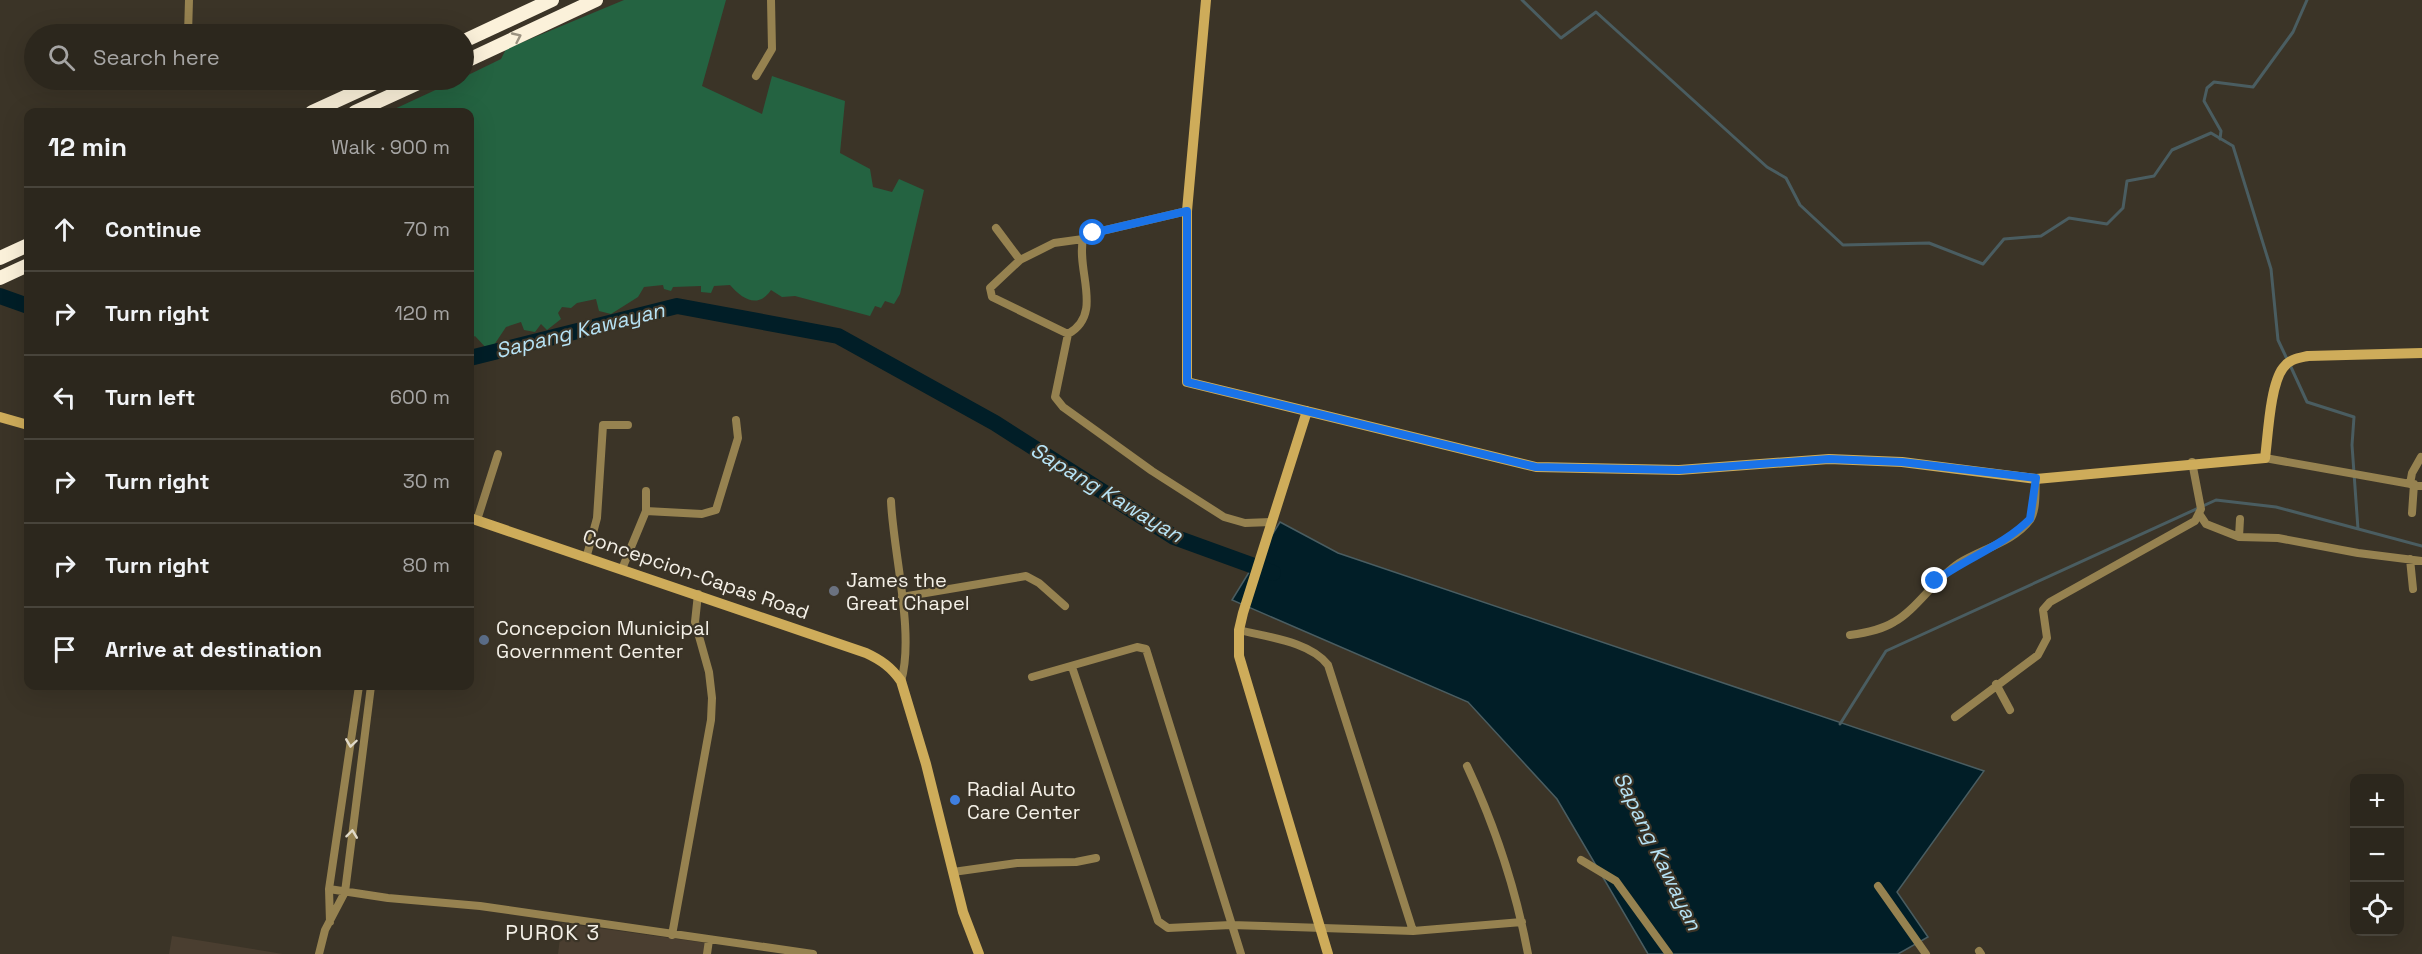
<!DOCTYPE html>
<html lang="en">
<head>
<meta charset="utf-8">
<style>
	:root { --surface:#2c271d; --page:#38332a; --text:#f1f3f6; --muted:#a6a5a4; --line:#48443b }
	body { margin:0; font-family:"Space Grotesk",sans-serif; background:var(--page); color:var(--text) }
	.controls { position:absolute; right:18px; bottom:18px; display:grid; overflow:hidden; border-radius:12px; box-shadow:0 6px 24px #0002 }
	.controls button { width:54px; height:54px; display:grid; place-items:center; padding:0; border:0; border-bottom:2px solid var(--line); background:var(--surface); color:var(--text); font:30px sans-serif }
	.stop { position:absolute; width:18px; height:18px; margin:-14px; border:4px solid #1a73e8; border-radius:50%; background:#fff }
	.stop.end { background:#1a73e8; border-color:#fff; box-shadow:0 2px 6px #0008 }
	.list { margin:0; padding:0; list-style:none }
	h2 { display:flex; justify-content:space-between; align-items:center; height:78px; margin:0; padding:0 24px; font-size:26px }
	h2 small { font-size:20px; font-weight:400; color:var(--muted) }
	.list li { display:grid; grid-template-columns:39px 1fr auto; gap:18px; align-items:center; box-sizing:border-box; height:84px; padding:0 24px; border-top:2px solid var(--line) }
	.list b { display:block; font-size:22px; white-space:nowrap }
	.list em { font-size:20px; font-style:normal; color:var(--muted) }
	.icon { flex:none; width:33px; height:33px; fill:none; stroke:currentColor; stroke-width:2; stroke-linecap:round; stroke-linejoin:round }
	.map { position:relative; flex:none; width:2422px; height:954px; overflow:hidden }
	.search { position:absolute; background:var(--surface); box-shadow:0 6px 24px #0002; left:24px; top:24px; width:450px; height:66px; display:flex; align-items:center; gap:15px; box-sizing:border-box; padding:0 21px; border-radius:33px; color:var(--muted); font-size:22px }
	.panel { position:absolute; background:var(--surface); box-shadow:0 6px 24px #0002; left:24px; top:108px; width:450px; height:582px; border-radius:12px }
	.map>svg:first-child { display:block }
	.education { fill:#4a3e30 }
	.green { fill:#246341 }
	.water { fill:#011e27; stroke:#4a5d61; stroke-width:1.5 }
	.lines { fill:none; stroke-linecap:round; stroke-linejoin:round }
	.stream { stroke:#4a5d61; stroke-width:3 }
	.river { stroke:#011e27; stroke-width:16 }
	.street { stroke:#968250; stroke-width:8 }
	.secondary { stroke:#ceac5a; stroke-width:10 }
	.highway { stroke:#fbf1da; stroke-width:14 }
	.oneway { stroke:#9b9280 }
	.oneway2 { stroke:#e1dac9 }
	.route { stroke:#1a73e8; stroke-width:8 }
	.worship-dot { fill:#6b7280; stroke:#3b3427; stroke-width:2 }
	.service-dot { fill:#5c6f8a; stroke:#3b3427; stroke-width:2 }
	.shop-dot { fill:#3f7fe0; stroke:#3b3427; stroke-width:2 }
	.labels { text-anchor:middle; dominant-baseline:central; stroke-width:4.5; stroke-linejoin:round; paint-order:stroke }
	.street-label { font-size:20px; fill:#f4f0e7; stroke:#3b3427 }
	.poi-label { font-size:20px; fill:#f4f0e7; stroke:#3b3427; text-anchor:start }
	.water-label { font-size:21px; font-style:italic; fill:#b7e3f5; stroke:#3b3427 }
	.neighbourhood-label { font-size:21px; letter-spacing:1.5px; fill:#f4f0e7; stroke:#3b3427 }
</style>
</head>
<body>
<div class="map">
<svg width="2422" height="954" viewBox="0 0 2422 954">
	<rect width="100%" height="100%" fill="#3b3427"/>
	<path class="education" d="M562,923L706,943L705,954H558Z
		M172,936L283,954H169Z"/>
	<path class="green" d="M624,0H726L702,86L762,114L772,76L845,101L840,153L870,169L873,187L892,192L899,179L924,190L900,294L894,304L885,301L881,308L875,306L870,316L795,296L782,297L771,290C758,309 742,299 730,285L714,286L711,293L701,292V286L673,287L671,291L664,289L663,285L644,287L638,297L611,314L599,311L596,299L577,303L571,308L562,307L558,313L561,319L547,330L541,324L535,332L524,330L521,322L506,327L492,348L488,350L475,336L470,339V112H388L457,80H464V77L501,59L506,49Z"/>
	<path class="water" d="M1280,522L1338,553L1984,771L1897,892L1928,937L1898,954H1648L1557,799L1468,702L1232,600Z"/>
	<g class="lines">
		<path class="stream" d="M1522,0L1561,38L1596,12L1767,167L1786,178L1800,205L1843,245L1929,243L1983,264L2004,239L2041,236L2069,218L2107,224L2123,208L2127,181L2154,176L2172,150L2211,133L2233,146L2271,269L2278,340L2287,359
			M2220,139L2221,131L2204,101L2207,88L2214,82L2253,87L2293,32L2307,0
			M2290,365L2307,402L2354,417L2352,445L2358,529
			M1840,724L1886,651L2216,500L2276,507L2422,546"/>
		<path class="river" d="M0,296L28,306
			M470,358L677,306L838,336L995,423L1174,537L1273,573"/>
		<path class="street" d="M188,34L189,0
			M756,76L772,49L771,0
			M996,228L1020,260L990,288L992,297L1068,334C1104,314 1076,271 1083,239L1093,233L1187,211
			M1020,260L1054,243L1083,239
			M1068,334L1055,397L1063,407L1152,471L1224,517L1245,523L1271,522
			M2265,458L2422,486
			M2410,484L2412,473L2421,457
			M646,491V511
			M891,501C893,551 915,635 901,681
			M2412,513L2414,484
			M2200,515L2206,524L2239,537L2278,538L2358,553L2422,561
			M477,520L498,454
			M2239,537L2240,519
			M587,555L597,518L603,425H628
			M2410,559L2413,589
			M622,569L646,511L702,514L716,510L738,438L736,420
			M902,597L1026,576L1039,583L1065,606
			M1239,630C1266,637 1310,641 1328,665L1413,931
			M1850,635C1865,633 1881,630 1894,622C1915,611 1935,579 1959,563C1981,549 2014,542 2030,520C2037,509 2035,491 2036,479
			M1072,667L1158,921L1168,928L1231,925L1413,931L1522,922
			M1032,677L1137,647L1146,649L1241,954
			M1996,684L2010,710
			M1955,717L2038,655L2047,638L2043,610L2050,602L2195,521L2201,509L2192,462
			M1467,766C1495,826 1516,890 1528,954
			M1581,860L1616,881L1669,954
			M953,872L1017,863L1076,862L1096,858
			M1878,886L1926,954
			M329,889L388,898L480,906L813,954
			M330,922L329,889L359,686
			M672,935L711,720L712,698L709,672L695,622L698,594
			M1979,951L1981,954
			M319,954L325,930L345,892L371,686
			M707,954L709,940"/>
		<path class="secondary" d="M1206,0L1187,211V382L1536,467L1679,470L1829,459L1902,462L2036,479L2265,458C2268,436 2270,385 2283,368C2289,359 2299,358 2308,356L2422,353
			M1307,411L1243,613L1239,630V656L1328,954
			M0,417L28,425
			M470,518L866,653C881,660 891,667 901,681L926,764L963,912L979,954"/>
		<path class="highway" d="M464,41L552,0
			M464,62L596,0
			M312,112L382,80
			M355,112L425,80
			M0,258L28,245
			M0,278L28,265"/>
	</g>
	<defs><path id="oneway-chevron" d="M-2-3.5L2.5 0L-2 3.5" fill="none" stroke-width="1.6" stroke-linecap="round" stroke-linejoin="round" transform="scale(1.5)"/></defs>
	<use class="oneway" href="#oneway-chevron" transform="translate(517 37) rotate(-25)"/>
	<g class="oneway2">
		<use href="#oneway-chevron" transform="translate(351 743) rotate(98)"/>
		<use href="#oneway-chevron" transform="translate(352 834) rotate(-83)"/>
	</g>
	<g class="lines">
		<path class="route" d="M1093,233L1187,211V382L1536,467L1679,470L1829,459L1902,462L2036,478L2030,519C2003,546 1966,558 1935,581"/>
	</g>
	<circle class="worship-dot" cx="834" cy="591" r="6"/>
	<circle class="service-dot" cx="484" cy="640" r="6"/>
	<circle class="shop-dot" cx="955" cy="800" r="6"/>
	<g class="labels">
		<g class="street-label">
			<text transform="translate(696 574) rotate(19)">Concepcion-Capas Road</text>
		</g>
		<g class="poi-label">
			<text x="846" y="580">James the<tspan x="846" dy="23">Great Chapel</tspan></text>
			<text x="496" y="628">Concepcion Municipal<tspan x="496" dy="23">Government Center</tspan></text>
			<text x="967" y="789">Radial Auto<tspan x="967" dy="23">Care Center</tspan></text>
		</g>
		<g class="water-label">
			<text transform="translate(580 330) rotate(-14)">Sapang Kawayan</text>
			<text transform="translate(1107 492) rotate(31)">Sapang Kawayan</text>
			<text transform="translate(1658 851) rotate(64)">Sapang Kawayan</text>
		</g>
		<g class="neighbourhood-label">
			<text x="553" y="932">PUROK 3</text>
		</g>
	</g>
</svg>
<div class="controls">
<button>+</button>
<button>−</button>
<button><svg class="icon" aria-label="locate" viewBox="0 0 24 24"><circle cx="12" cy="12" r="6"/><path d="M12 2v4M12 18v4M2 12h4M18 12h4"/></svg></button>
</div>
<div class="stop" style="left:1093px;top:233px"></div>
<div class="stop end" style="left:1935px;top:581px"></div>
<div class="search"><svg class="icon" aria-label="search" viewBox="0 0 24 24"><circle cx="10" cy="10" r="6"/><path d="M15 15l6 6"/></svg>Search here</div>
<section class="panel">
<h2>12 min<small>Walk · 900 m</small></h2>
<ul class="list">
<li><svg class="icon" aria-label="ahead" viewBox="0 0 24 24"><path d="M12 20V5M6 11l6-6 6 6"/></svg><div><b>Continue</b></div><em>70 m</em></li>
<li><svg class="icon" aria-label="right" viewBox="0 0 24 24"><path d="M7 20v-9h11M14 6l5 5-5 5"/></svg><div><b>Turn right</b></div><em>120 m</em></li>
<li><svg class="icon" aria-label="left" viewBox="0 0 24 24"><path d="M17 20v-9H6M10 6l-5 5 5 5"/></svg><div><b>Turn left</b></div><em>600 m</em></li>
<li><svg class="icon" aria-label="right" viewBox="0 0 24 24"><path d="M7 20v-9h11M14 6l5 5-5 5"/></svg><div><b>Turn right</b></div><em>30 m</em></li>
<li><svg class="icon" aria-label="right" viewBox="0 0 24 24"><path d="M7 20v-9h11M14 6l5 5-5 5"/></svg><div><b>Turn right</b></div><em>80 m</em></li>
<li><svg class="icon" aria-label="arrive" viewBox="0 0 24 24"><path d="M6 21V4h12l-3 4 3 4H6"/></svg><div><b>Arrive at destination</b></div></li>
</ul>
</section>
</div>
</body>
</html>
